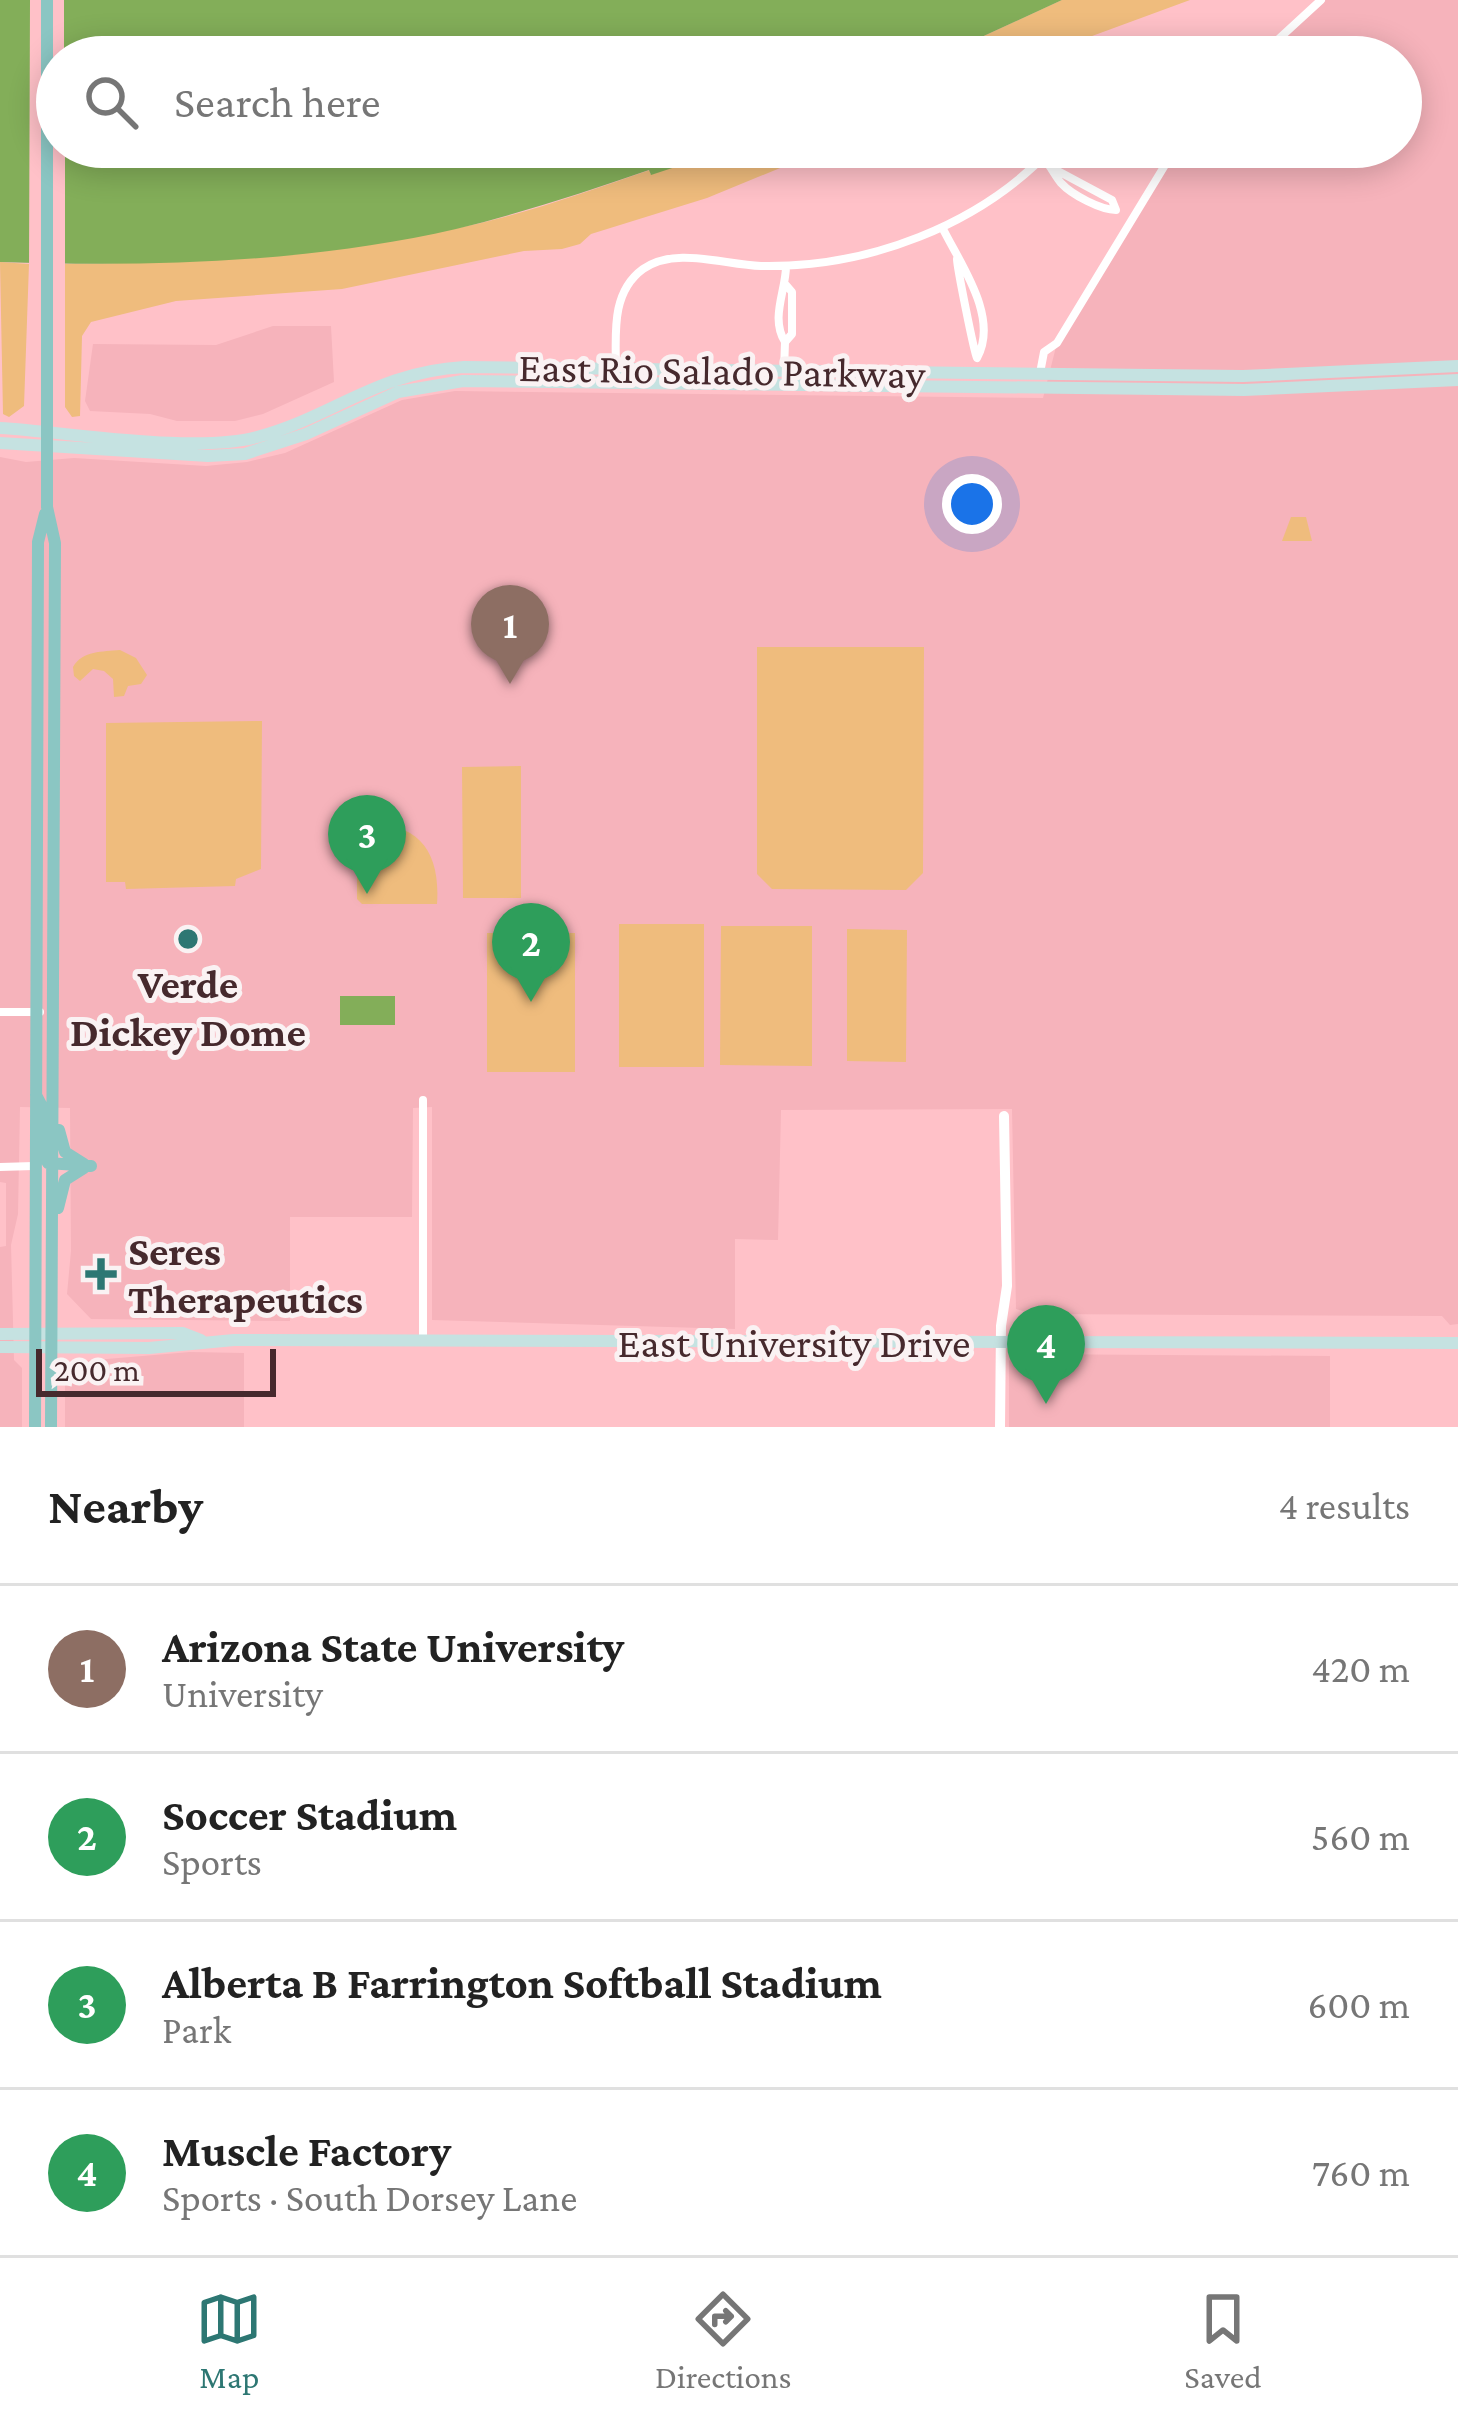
<!DOCTYPE html>
<html lang="en">
<head>
<meta charset="utf-8">
<style>
	:root { --surface:#fff; --page:#f2f2f2; --text:#222; --muted:#767676; --line:#e0e0e0; --accent:#2d7773 }
	body { margin:0; font-family:"Crimson Pro",serif; background:var(--page); color:var(--text) }
	.scale { position:absolute; left:36px; bottom:30px; width:240px; box-sizing:border-box; padding-left:12px; border:6px solid #46292d; border-top:0; font-size:33px; line-height:42px; white-space:nowrap; color:#46292d; -webkit-text-stroke:9px #faf2f3; paint-order:stroke }
	.you { position:absolute; left:972px; top:504px; width:42px; height:42px; margin:-30px; border:9px solid #fff; border-radius:50%; background:#1a73e8; box-shadow:0 0 0 18px #1a73e833 }
	.badge { display:grid; place-items:center; width:78px; height:78px; border-radius:50%; background:var(--accent); color:#fff; font-size:39px; font-weight:700 }
	.pin { position:absolute; translate:-50% -99px; filter:drop-shadow(0 3px 6px #0008) }
	.pin::after { content:''; position:absolute; top:63px; width:42px; height:36px; background:inherit; clip-path:polygon(0 0,100% 0,50% 100%) }
	.list { margin:0; padding:0; list-style:none }
	h2 { display:flex; justify-content:space-between; align-items:center; height:156px; margin:0; padding:0 48px; font-size:51px }
	h2 small { font-size:39px; font-weight:400; color:var(--muted) }
	.list li { display:grid; grid-template-columns:78px 1fr auto; gap:36px; align-items:center; box-sizing:border-box; height:168px; padding:0 48px; border-top:3px solid var(--line) }
	.list b { display:block; font-size:45px; white-space:nowrap }
	.list p { margin:0; font-size:39px; white-space:nowrap; color:var(--muted) }
	.list em { font-size:39px; font-style:normal; color:var(--muted) }
	.icon { flex:none; width:66px; height:66px; fill:none; stroke:currentColor; stroke-width:2; stroke-linecap:round; stroke-linejoin:round }
	.map { position:relative; flex:none; width:1458px; height:1427px; overflow:hidden }
	.search { position:absolute; background:var(--surface); box-shadow:0 6px 30px #0003; left:36px; right:36px; top:36px; height:132px; display:flex; align-items:center; gap:30px; box-sizing:border-box; padding:0 42px; border-radius:66px; color:var(--muted); font-size:45px }
	.sheet { height:828px; background:var(--surface) }
	nav { display:flex; justify-content:space-around; align-items:center; box-sizing:border-box; height:168px; border-top:3px solid var(--line); background:var(--surface); font-size:33px; color:var(--muted) }
	nav a { display:grid; justify-items:center; gap:6px }
	nav .on { color:var(--accent) }
	.map>svg:first-child { display:block }
	.built { fill:#f6b3bb }
	.green { fill:#efbc7d }
	.water { fill:#83ae59 }
	.pier { fill:#ffc1c8 }
	.lines { fill:none; stroke-linecap:round; stroke-linejoin:round }
	.minor { stroke:#fff; stroke-width:8 }
	.tertiary { stroke:#fff; stroke-width:10 }
	.secondary { stroke:#c5e2e1; stroke-width:12 }
	.primary { stroke:#8bc6c3; stroke-width:12 }
	.poi-dot { fill:#2d7773; stroke:#faf2f3; stroke-width:4.5 }
	.labels { text-anchor:middle; dominant-baseline:central; stroke-width:10; stroke-linejoin:round; paint-order:stroke }
	.street-label { font-size:42px; fill:#46292d; stroke:#faf2f3 }
	.poi-label { font-size:42px; font-weight:bold; fill:#46292d; stroke:#faf2f3 }
</style>
</head>
<body>
<div class="map">
<svg width="1458" height="1427" viewBox="0 0 1458 1427">
	<rect width="100%" height="100%" fill="#ffc1c8"/>
	<path class="built" d="M1321,0H1458V1324L1450,1325L1442,1316L1033,1314L1016,1309L1012,1109L781,1110L778,1240L735,1239V1329L432,1320V1107L413,1108L412,1217H290V1321L91,1319L67,1294L71,1251L70,1108L20,1107L18,1214L11,1245L14,1360L22,1368V1427H0V1247L6,1246V1183L0,1182V457L26,462L74,458L206,466L247,462L285,453L402,400L455,391L1043,398L1057,343L1176,147H1401V57H1259Z
		M273,326H331L334,382L263,414L235,421H177L150,414L90,411L85,401L93,344L216,345Z
		M190,1352L244,1353V1427H65V1367L71,1362Z
		M1016,1354L1330,1356V1427H1009V1361Z"/>
	<path class="green" d="M1062,0H1190L1035,57H938Z
		M736,147H831L707,198L591,234L580,244L562,249L524,251L342,289L176,301L91,322L82,336L80,416L72,417L65,407V264C193,263 321,255 448,230C517,217 583,193 650,170V174Z
		M0,262L29,264L24,406L9,417L3,414Z
		M1291,517H1306L1312,541H1282Z
		M757,647H924L923,873L906,890L772,889L757,874Z
		M120,650L136,658L147,675L141,684L128,686L124,696L114,697L113,679L104,671L93,669L80,681L74,676L73,667C83,650 102,652 120,650Z
		M262,721L261,869L236,879L235,886L126,889L125,882H106V723Z
		M521,766V898H463L462,767Z
		M357,824C415,820 441,847 437,904H362L357,899Z
		M619,924H704V1067H619Z
		M721,926H812V1066L720,1065Z
		M847,929L907,930L906,1062L847,1061Z
		M487,933H575V1072H487Z"/>
	<path class="water" d="M0,0H1062L938,57H57V147H736L651,175L649,170C585,192 522,213 456,229C308,263 151,267 0,262Z
		M340,996H395V1025H340Z"/>
	<path class="pier" d="M30,0H64V57H57V147H65V270H29Z"/>
	<g class="lines">
		<path class="minor" d="M1259,57L1321,0
			M1043,158C1051,166 1054,175 1061,183C1072,195 1101,210 1116,210L1112,200L1056,170
			M942,227C959,262 1000,317 977,358C974,352 957,267 957,259
			M786,285L792,292V334L785,342C770,318 786,291 786,266
			M784,371L785,342
			M616,372C616,336 610,293 643,269C676,246 724,265 761,266C867,268 980,226 1053,147
			M1040,373L1044,352L1057,343L1176,147
			M0,1012H40
			M423,1100V1340
			M0,1167L34,1166"/>
		<path class="tertiary" d="M1000,1427L1001,1326L1007,1286L1004,1116"/>
		<path class="secondary" d="M0,428C69,432 194,454 257,437C335,416 376,372 464,367L1243,376L1458,366
			M0,443L208,456L245,454L306,434L398,392L463,381L1244,390L1458,380
			M0,1334L183,1333L201,1340
			M0,1347L149,1348L234,1340L1458,1343"/>
		<path class="primary" d="M47,0V507L55,543L51,1427
			M36,1095L45,1112V1157L48,1163L91,1166
			M59,1130L65,1152L84,1164
			M58,1208L65,1180L84,1168
			M35,1427L38,542L45,514"/>
	</g>
	<g class="poi-dot">
		<circle cx="188" cy="939" r="12"/>
		<path d="M95 1256h12v12h12v12h-12v12h-12v-12h-12v-12h12z"/>
	</g>
	<g class="labels">
		<g class="street-label">
			<text transform="translate(722 370) rotate(1)">East Rio Salado Parkway</text>
			<text x="794" y="1342">East University Drive</text>
		</g>
		<g class="poi-label">
			<text x="188" y="983">Verde<tspan x="188" dy="48">Dickey Dome</tspan></text>
			<text x="128" y="1250" text-anchor="start">Seres<tspan x="128" dy="48">Therapeutics</tspan></text>
		</g>
	</g>
</svg>
<div class="scale">200 m</div>
<div class="you"></div>
<div class="pin badge" style="left:510px;top:684px;background:#8d6e63">1</div>
<div class="pin badge" style="left:531px;top:1002px;background:#2e9e5b">2</div>
<div class="pin badge" style="left:367px;top:894px;background:#2e9e5b">3</div>
<div class="pin badge" style="left:1046px;top:1404px;background:#2e9e5b">4</div>
<div class="search"><svg class="icon" aria-label="search" viewBox="0 0 24 24"><circle cx="10" cy="10" r="6"/><path d="M15 15l6 6"/></svg>Search here</div>
</div>
<section class="sheet">
<h2>Nearby<small>4 results</small></h2>
<ul class="list">
<li><span class="badge" style="background:#8d6e63">1</span><div><b>Arizona State University</b><p>University</p></div><em>420 m</em></li>
<li><span class="badge" style="background:#2e9e5b">2</span><div><b>Soccer Stadium</b><p>Sports</p></div><em>560 m</em></li>
<li><span class="badge" style="background:#2e9e5b">3</span><div><b>Alberta B Farrington Softball Stadium</b><p>Park</p></div><em>600 m</em></li>
<li><span class="badge" style="background:#2e9e5b">4</span><div><b>Muscle Factory</b><p>Sports · South Dorsey Lane</p></div><em>760 m</em></li>
</ul>
</section>
<nav>
<a class="on"><svg class="icon" aria-label="map" viewBox="0 0 24 24"><path d="M3 6l6-2 6 2 6-2v14l-6 2-6-2-6 2zM9 4v14M15 6v14"/></svg>Map</a>
<a><svg class="icon" aria-label="directions" viewBox="0 0 24 24"><path d="M12 3l9 9-9 9-9-9zM9 14v-3h6M13 9l2 2-2 2"/></svg>Directions</a>
<a><svg class="icon" aria-label="saved" viewBox="0 0 24 24"><path d="M7 4h10v16l-5-4-5 4z"/></svg>Saved</a>
</nav>
</body>
</html>
